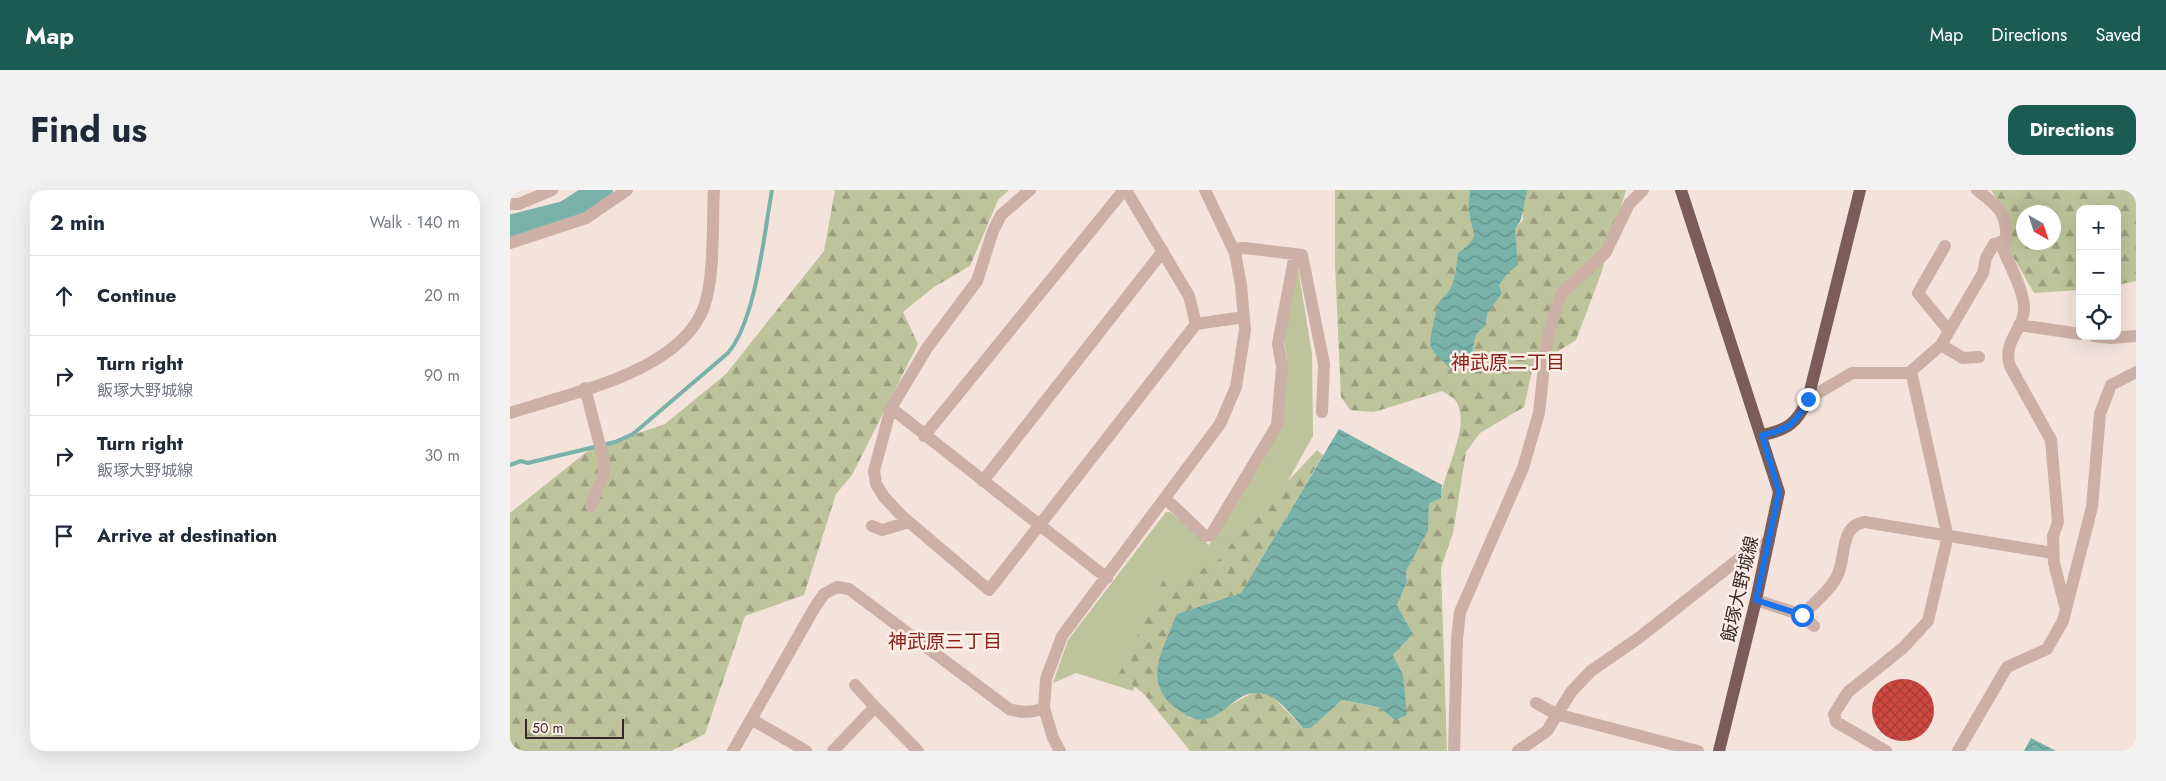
<!DOCTYPE html>
<html lang="en">
<head>
<meta charset="utf-8">
<style>
	:root { --surface:#fff; --page:#f2f2f3; --text:#1f2937; --muted:#747a83; --line:#e0e1e3; --accent:#1b5b53 }
	body { margin:0; font-family:Jost,"Noto Sans JP",sans-serif; background:var(--page); color:var(--text) }
	.controls { position:absolute; right:15px; top:15px; display:grid; overflow:hidden; border-radius:10px; box-shadow:0 5px 20px #0002 }
	.controls button { width:45px; height:45px; display:grid; place-items:center; padding:0; border:0; border-bottom:1px solid var(--line); background:var(--surface); color:var(--text); font:25px sans-serif }
	.compass { position:absolute; left:1506px; top:15px; width:45px; height:45px; border-radius:50%; background:var(--surface); box-shadow:0 5px 20px #0002; rotate:141deg }
	.scale { position:absolute; left:15px; bottom:12px; width:99px; box-sizing:border-box; padding-left:5px; border:2px solid #382927; border-top:0; font-size:14px; line-height:18px; white-space:nowrap; color:#382927; -webkit-text-stroke:4px #faeee7; paint-order:stroke }
	.stop { position:absolute; width:15px; height:15px; margin:-11px; border:4px solid #1a73e8; border-radius:50%; background:#fff }
	.stop.end { background:#1a73e8; border-color:#fff; box-shadow:0 1px 5px #0008 }
	.list { margin:0; padding:0; list-style:none }
	h2 { display:flex; justify-content:space-between; align-items:center; height:65px; margin:0; padding:0 20px; font-size:21px }
	h2 small { font-size:16px; font-weight:400; color:var(--muted) }
	.list li { display:grid; grid-template-columns:32px 1fr auto; gap:15px; align-items:center; box-sizing:border-box; height:80px; padding:0 20px; border-top:1px solid var(--line) }
	.list b { display:block; font-size:19px; white-space:nowrap }
	.list p { margin:0; font-size:16px; white-space:nowrap; color:var(--muted) }
	.list em { font-size:16px; font-style:normal; color:var(--muted) }
	.icon { flex:none; width:28px; height:28px; fill:none; stroke:currentColor; stroke-width:2; stroke-linecap:round; stroke-linejoin:round }
	.map { position:relative; flex:none; width:1626px; height:561px; overflow:hidden; border-radius:15px }
	header { display:flex; align-items:center; gap:30px; box-sizing:border-box; height:70px; padding:0 25px; background:var(--accent); color:#fff }
	header strong { font-size:24px }
	nav { display:flex; gap:28px; margin-inline-start:auto; font-size:18px }
	.intro { display:flex; align-items:center; justify-content:space-between; box-sizing:border-box; height:120px; padding:0 30px }
	h1 { margin:0; font-size:35px }
	.button { padding:12px 22px; border-radius:15px; background:var(--accent); color:#fff; font-size:18px; font-weight:700 }
	main { display:flex; gap:30px; padding:0 30px }
	aside { flex:1; background:var(--surface); border-radius:15px; box-shadow:0 5px 20px #0002 }
	.map>svg:first-child { display:block }
	.green { fill:#bdc39a }
	.forest { fill:url(#forest-firs); fill-rule:evenodd }
	.water { fill:url(#water-waves) }
	.lines { fill:none; stroke-linecap:round; stroke-linejoin:round }
	.stream { stroke:#78b2a9; stroke-width:4 }
	.river { stroke:#78b2a9; stroke-width:24 }
	.building { fill:url(#building-cross-hatch) }
	.minor { stroke:#ccb0a6; stroke-width:12 }
	.major { stroke:#7a5d58; stroke-width:12 }
	.route { stroke:#1a73e8; stroke-width:6 }
	.labels { text-anchor:middle; dominant-baseline:central; stroke-width:5; stroke-linejoin:round; paint-order:stroke }
	.street-label { font-size:18px; fill:#382927; stroke:#faeee7 }
	.neighbourhood-label { font-size:19px; fill:#8b221c; stroke:#faeee7 }
</style>
</head>
<body>
<header>
<strong>Map</strong>
<nav><a>Map</a><a>Directions</a><a>Saved</a></nav>
</header>
<div class="intro"><h1>Find us</h1><a class="button">Directions</a></div>
<main>
<aside>
<h2>2 min<small>Walk · 140 m</small></h2>
<ul class="list">
<li><svg class="icon" aria-label="ahead" viewBox="0 0 24 24"><path d="M12 20V5M6 11l6-6 6 6"/></svg><div><b>Continue</b></div><em>20 m</em></li>
<li><svg class="icon" aria-label="right" viewBox="0 0 24 24"><path d="M7 20v-9h11M14 6l5 5-5 5"/></svg><div><b>Turn right</b><p>飯塚大野城線</p></div><em>90 m</em></li>
<li><svg class="icon" aria-label="right" viewBox="0 0 24 24"><path d="M7 20v-9h11M14 6l5 5-5 5"/></svg><div><b>Turn right</b><p>飯塚大野城線</p></div><em>30 m</em></li>
<li><svg class="icon" aria-label="arrive" viewBox="0 0 24 24"><path d="M6 21V4h12l-3 4 3 4H6"/></svg><div><b>Arrive at destination</b></div></li>
</ul>
</aside>
<div class="map">
<svg width="1626" height="561" viewBox="0 0 1626 561">
	<defs>
		<pattern id="forest-firs" width="22" height="20" patternUnits="userSpaceOnUse" patternTransform="scale(1.25)"><rect width="22" height="20" fill="#bdc39a"/><path d="M5 1l3.5 6h-7zM16 11l3.5 6h-7z" fill="#9b9e7e"/></pattern>
		<pattern id="water-waves" width="16" height="10" patternUnits="userSpaceOnUse" patternTransform="scale(1.25)"><rect width="16" height="10" fill="#78b2a9"/><path d="M0 5q4-4 8 0t8 0" fill="none" stroke="#63918a"/></pattern>
		<pattern id="building-cross-hatch" width="8" height="8" patternUnits="userSpaceOnUse" patternTransform="scale(1.25)"><rect width="8" height="8" fill="#cc4840"/><path d="M0 0l8 8M0 8l8-8" fill="none" stroke="#a73c36"/></pattern>
	</defs>
	<rect width="100%" height="100%" fill="#f3e3db"/>
	<path class="green" d="M787,72L802,164L803,246L723,389L655,419L623,501L566,483L543,493L558,450L656,322H660L699,355L724,317L770,237L777,169L774,151Z"/>
	<path class="forest" d="M325,0H499L488,10L460,76L424,97L393,122L408,154L342,285L326,304L294,405L235,426L195,544L161,561H0V323L79,260L155,234L216,184L314,61Z
		M825,0H960C960,7 959,14 959,21C961,46 973,43 948,63C945,82 946,98 930,110C923,133 928,157 939,178L947,181L961,171C964,156 962,145 976,136L977,124L992,103L989,95L999,82L1007,75L1005,39L1013,30V13L1018,0H1116L1091,84L1066,150L1023,177L1014,217L970,243L956,262L943,343L931,378L937,561H680L635,505L609,484L653,391L690,380L709,370L733,339L807,260L813,265L731,403L667,424L679,528L695,529L744,502L762,506L793,538H801L832,510L869,517L885,530L893,485L883,465L903,444L887,415L897,392L896,381L918,341L919,314L931,308C933,281 963,234 945,210C942,206 936,204 932,201L864,222L840,220L831,207L825,75Z
		M1481,0H1626V91L1607,95V19H1570V100L1524,103L1498,58L1493,18ZM1514,22H1544V52H1514Z"/>
	<path class="water" d="M960,0H1018C1011,17 1016,26 1005,39L1008,75L999,82L989,95L992,103L977,124L976,136C961,145 965,156 961,171L947,181L939,178C934,170 924,165 921,157C918,150 927,119 930,110C946,98 945,82 948,63C973,43 961,46 959,21C958,14 960,7 960,0Z
		M829,239L932,295L931,308L919,314L918,341L896,381L897,392L887,415L903,444L883,465L893,485L897,525L885,530L869,517L832,510L801,538H793C780,524 766,502 745,503C726,503 713,527 695,529C684,531 675,525 667,519C630,492 654,458 667,424L731,403Z
		M1521,548L1546,561H1514Z"/>
	<g class="lines">
		<path class="stream" d="M0,275L11,271L18,273L105,252L123,244L218,163C246,130 254,44 262,0"/>
		<path class="river" d="M0,37L55,23L91,0"/>
	</g>
	<path class="building" d="M1362 520a31 31 0 1 1 62 0a31 31 0 1 1-62 0Z"/>
	<g class="lines">
		<path class="minor" d="M520,0L491,25L483,41L467,91L417,158L381,218L364,281L366,294L374,307L392,326L479,400L686,134L734,127
			M616,0L679,106L686,134
			M0,14H9L42,0
			M1490,52C1497,71 1514,99 1514,118C1514,141 1492,150 1500,176L1541,250L1548,332L1543,346L1544,373L1556,420
			M0,53L76,28L117,0
			M1435,56L1408,103L1439,141
			M723,59L735,58L792,65L814,174L812,222
			M1509,135L1570,144
			M1584,146L1601,148L1626,146
			M1431,155L1453,168L1469,167
			M75,198L94,271L93,285L81,316
			M1298,209L1342,183H1399L1431,155L1473,83L1476,68L1484,54L1496,52C1498,23 1488,16 1467,0
			M381,218L597,388
			M0,223C59,203 170,183 194,117C205,86 202,34 204,0
			M414,246L614,0
			M473,291L653,61
			M656,309L695,346L701,345L767,235L772,177L768,154L785,64
			M362,336L372,340L399,332
			M1246,410L1292,425L1304,436
			M1292,425C1303,414 1317,403 1325,390C1338,371 1327,336 1355,332L1543,363
			M345,495L365,517
			M1026,513L1046,524L1188,561
			M241,529L296,561
			M223,561L305,417L314,404L327,397L339,399L499,519C511,523 522,523 534,518
			M323,561L365,517L408,561
			M550,561L543,548L534,518L536,489L552,446L710,234L726,197L735,140L731,95L725,63L695,0
			M944,561L947,449L950,422L1013,278L1029,223L1037,148L1051,104L1096,62L1119,14L1133,0
			M1008,561L1037,541L1061,502L1081,481L1130,447L1235,364L1259,351
			M1376,561L1326,532L1324,524L1338,502L1393,458L1418,431L1436,354V339L1401,181
			M1448,561L1497,477L1537,459L1553,431L1582,317L1590,224L1601,195L1626,182"/>
		<path class="major" d="M1171,0L1269,302L1246,410L1209,561
			M1252,245C1278,240 1287,233 1298,209L1350,0"/>
	</g>
	<g class="lines">
		<path class="route" d="M1292,425L1246,410L1269,302L1252,245C1278,240 1287,233 1298,209"/>
	</g>
	<g class="labels">
		<g class="street-label">
			<text transform="translate(1230 399) rotate(-77)">飯塚大野城線</text>
		</g>
		<g class="neighbourhood-label">
			<text x="998" y="172">神武原二丁目</text>
			<text x="435" y="451">神武原三丁目</text>
		</g>
	</g>
</svg>
<div class="controls">
<button>+</button>
<button>−</button>
<button><svg class="icon" aria-label="locate" viewBox="0 0 24 24"><circle cx="12" cy="12" r="6"/><path d="M12 2v4M12 18v4M2 12h4M18 12h4"/></svg></button>
</div>
<svg class="compass" viewBox="-18 -18 36 36"><path d="M0-13l5 13h-10z" fill="#e53935"/><path d="M0 13l5-13h-10z" fill="#747a83"/></svg>
<div class="scale">50 m</div>
<div class="stop" style="left:1292px;top:425px"></div>
<div class="stop end" style="left:1298px;top:209px"></div>
</div>
</main>
</body>
</html>
